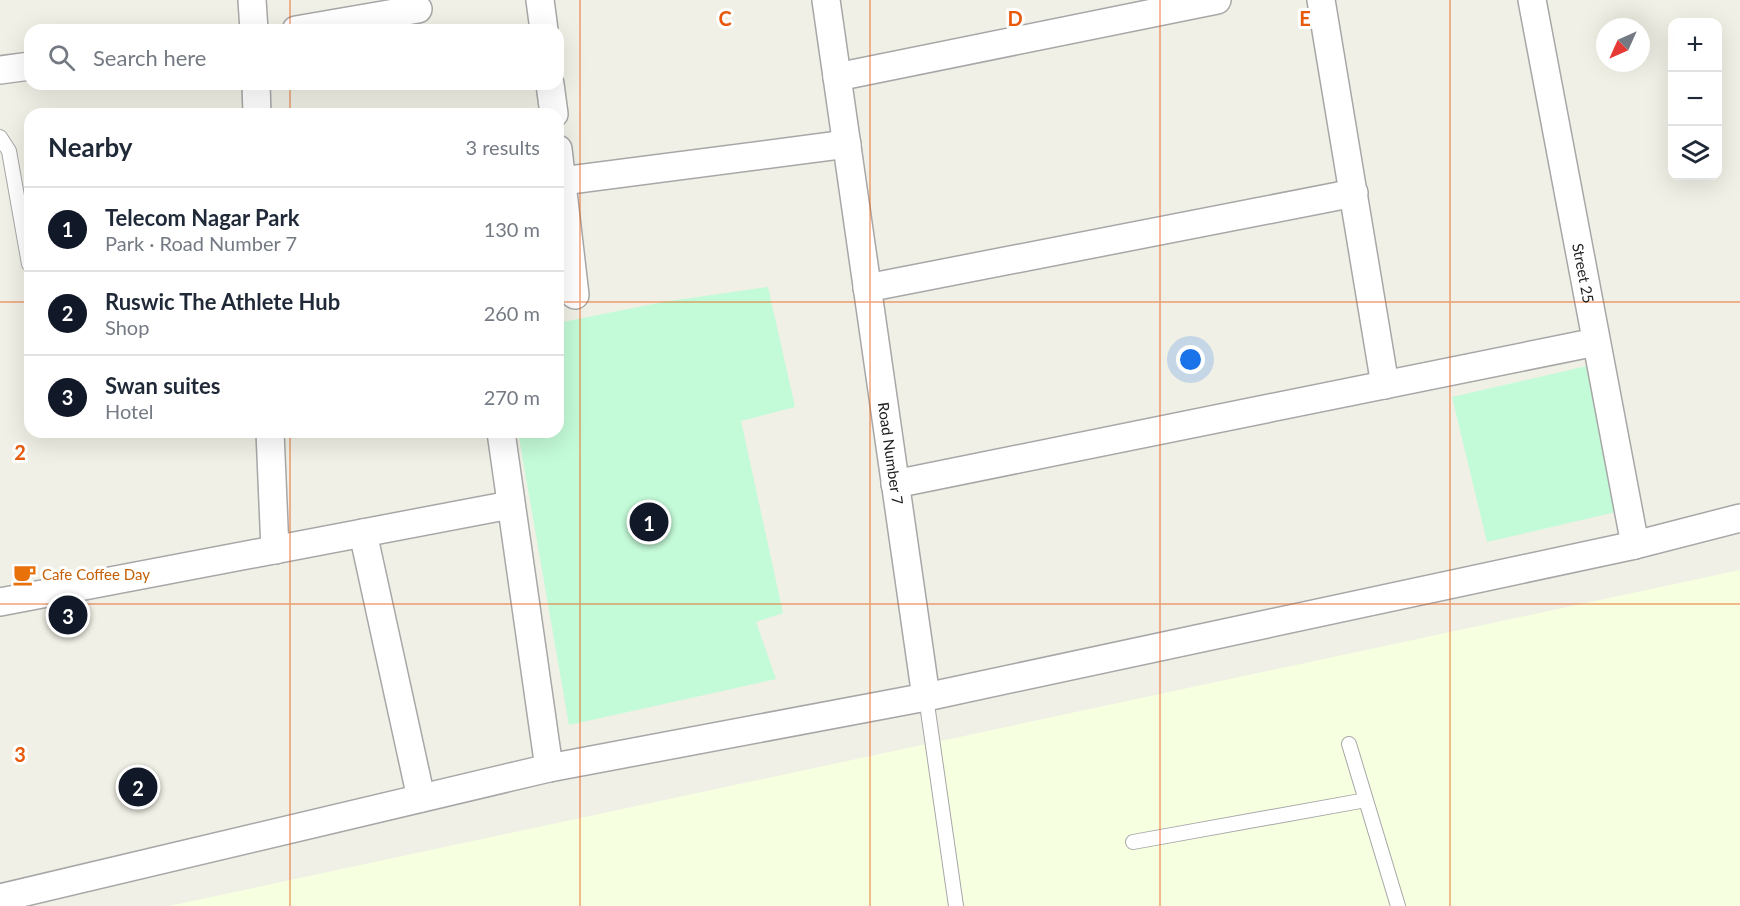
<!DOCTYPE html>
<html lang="en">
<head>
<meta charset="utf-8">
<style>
	:root { --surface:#fff; --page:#f2f2f3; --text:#1f2937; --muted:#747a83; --line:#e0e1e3; --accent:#111827 }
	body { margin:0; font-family:Lato,sans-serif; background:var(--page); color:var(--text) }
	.controls { position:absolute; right:18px; top:18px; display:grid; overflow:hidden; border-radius:12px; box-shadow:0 6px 24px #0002 }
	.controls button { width:54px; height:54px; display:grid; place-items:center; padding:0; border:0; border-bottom:2px solid var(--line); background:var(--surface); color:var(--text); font:30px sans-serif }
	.compass { position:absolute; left:1596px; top:18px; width:54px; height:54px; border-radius:50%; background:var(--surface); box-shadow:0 6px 24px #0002; rotate:225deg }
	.you { position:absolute; left:1191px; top:360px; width:21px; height:21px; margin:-15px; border:4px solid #fff; border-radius:50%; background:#1a73e8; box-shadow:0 0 0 9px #1a73e833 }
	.badge { display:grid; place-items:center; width:39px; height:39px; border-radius:50%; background:var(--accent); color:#fff; font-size:20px; font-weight:700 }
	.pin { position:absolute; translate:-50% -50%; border:3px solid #fff; box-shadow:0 2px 6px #0006 }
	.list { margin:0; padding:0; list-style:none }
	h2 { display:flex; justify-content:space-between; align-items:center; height:78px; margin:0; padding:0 24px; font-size:26px }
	h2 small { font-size:20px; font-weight:400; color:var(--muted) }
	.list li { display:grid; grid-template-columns:39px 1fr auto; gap:18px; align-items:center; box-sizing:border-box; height:84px; padding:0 24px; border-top:2px solid var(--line) }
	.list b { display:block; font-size:22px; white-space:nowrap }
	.list p { margin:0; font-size:20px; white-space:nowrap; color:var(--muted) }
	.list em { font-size:20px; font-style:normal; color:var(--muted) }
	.icon { flex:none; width:33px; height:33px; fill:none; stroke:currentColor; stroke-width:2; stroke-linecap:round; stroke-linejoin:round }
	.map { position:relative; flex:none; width:1740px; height:906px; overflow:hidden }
	.search { position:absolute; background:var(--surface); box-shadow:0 6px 24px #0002; left:24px; top:24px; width:540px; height:66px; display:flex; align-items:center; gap:15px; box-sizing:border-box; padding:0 21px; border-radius:18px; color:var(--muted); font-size:22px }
	.panel { position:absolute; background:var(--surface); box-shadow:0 6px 24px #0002; left:24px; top:108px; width:540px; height:330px; border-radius:18px }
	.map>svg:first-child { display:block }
	.education { fill:#f6ffe0 }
	.park { fill:#c3fad7 }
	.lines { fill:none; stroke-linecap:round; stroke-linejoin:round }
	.lane-casing { stroke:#a7a7a7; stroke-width:16 }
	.street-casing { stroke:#a7a7a7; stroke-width:30 }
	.lane { stroke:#fff; stroke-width:14 }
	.street { stroke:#fff; stroke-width:27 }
	.grid { fill:none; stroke:#e8590c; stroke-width:1.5; stroke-opacity:0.55 }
	.labels { text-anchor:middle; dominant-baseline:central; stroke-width:6; stroke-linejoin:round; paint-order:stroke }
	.street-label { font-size:15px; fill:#202020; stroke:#fff }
	.food-label { font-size:15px; fill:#c56008; stroke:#fff; text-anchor:start }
	.grid-label { font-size:20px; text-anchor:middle; font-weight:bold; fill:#e8590c; stroke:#fff; stroke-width:6; stroke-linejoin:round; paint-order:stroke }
</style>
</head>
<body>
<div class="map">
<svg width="1740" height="906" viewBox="0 0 1740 906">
	<rect width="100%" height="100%" fill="#f0f0e6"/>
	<path class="education" d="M1740,570V906H169Z"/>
	<path class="park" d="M768,287L795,407L741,421L783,613L756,622L776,679L569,725L518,432H558V323L663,302Z
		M1591,365L1620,511L1487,542L1452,397Z"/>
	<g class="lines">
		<defs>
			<path id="lane" d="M0,137L9,151L29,264
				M926,697L956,906
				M1349,744L1398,906
				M1133,842L1366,800"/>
			<g id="street">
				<path d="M252,0L254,30"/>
				<path d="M540,0L544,30"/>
				<path id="s1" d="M826,0L926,697"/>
				<path d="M1321,0L1385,385"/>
				<path id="s2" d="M1532,0L1635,545"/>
				<path d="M296,30L418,9"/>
				<path d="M0,70L30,66"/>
				<path d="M837,77L1217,0"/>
				<path d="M256,84L257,114"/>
				<path d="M550,84L554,114"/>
				<path d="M558,149L575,295"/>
				<path d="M562,181L847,144"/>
				<path d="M867,288L1354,193"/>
				<path d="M270,432L275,550"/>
				<path d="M501,432L549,768"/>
				<path d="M895,484L1596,342"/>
				<path d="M363,533L421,798"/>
				<path d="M0,602L510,505"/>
				<path d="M0,898L549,768L926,697L1635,545L1740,518"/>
			</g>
		</defs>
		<use href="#lane" class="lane-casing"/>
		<use href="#street" class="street-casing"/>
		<use href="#lane" class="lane"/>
		<use href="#street" class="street"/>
	</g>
	<path class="grid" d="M290,0V30M580,0V906M870,0V906M1160,0V906M1450,0V906M290,84V114M0,302H30M558,302H1740M290,432V906M0,604H1740"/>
	<defs>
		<symbol id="cafe-bare" viewBox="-9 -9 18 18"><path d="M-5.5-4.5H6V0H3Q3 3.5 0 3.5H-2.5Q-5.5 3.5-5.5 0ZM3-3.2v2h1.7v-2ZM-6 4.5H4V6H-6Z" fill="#e8710a" stroke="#fff" stroke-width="2.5" paint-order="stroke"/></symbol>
	</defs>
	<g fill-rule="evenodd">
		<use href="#cafe-bare" x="8" y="558" width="33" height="33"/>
	</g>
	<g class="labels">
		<g class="street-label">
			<text stroke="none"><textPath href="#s2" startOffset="278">Street 25</textPath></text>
			<text stroke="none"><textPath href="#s1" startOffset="458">Road Number 7</textPath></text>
		</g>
		<g class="food-label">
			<text x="42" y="574">Cafe Coffee Day</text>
		</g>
	</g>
	<g class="grid-label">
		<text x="725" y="26">C</text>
		<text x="1015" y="26">D</text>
		<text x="1305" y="26">E</text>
		<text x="20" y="460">2</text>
		<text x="20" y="762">3</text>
	</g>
</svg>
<div class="controls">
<button>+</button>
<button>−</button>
<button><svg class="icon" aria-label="layers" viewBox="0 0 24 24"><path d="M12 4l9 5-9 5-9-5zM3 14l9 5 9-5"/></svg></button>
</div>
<svg class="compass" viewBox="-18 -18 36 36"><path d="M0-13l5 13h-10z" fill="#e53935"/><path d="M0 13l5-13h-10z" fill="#747a83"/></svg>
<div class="you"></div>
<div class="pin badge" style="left:649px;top:522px">1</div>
<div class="pin badge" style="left:138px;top:787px">2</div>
<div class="pin badge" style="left:68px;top:615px">3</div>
<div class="search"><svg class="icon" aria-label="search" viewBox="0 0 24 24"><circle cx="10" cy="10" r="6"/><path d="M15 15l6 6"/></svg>Search here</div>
<section class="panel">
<h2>Nearby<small>3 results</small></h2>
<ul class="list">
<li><span class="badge">1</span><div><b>Telecom Nagar Park</b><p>Park · Road Number 7</p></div><em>130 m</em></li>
<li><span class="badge">2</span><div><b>Ruswic The Athlete Hub</b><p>Shop</p></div><em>260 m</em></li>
<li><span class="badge">3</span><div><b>Swan suites</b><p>Hotel</p></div><em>270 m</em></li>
</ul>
</section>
</div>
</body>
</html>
